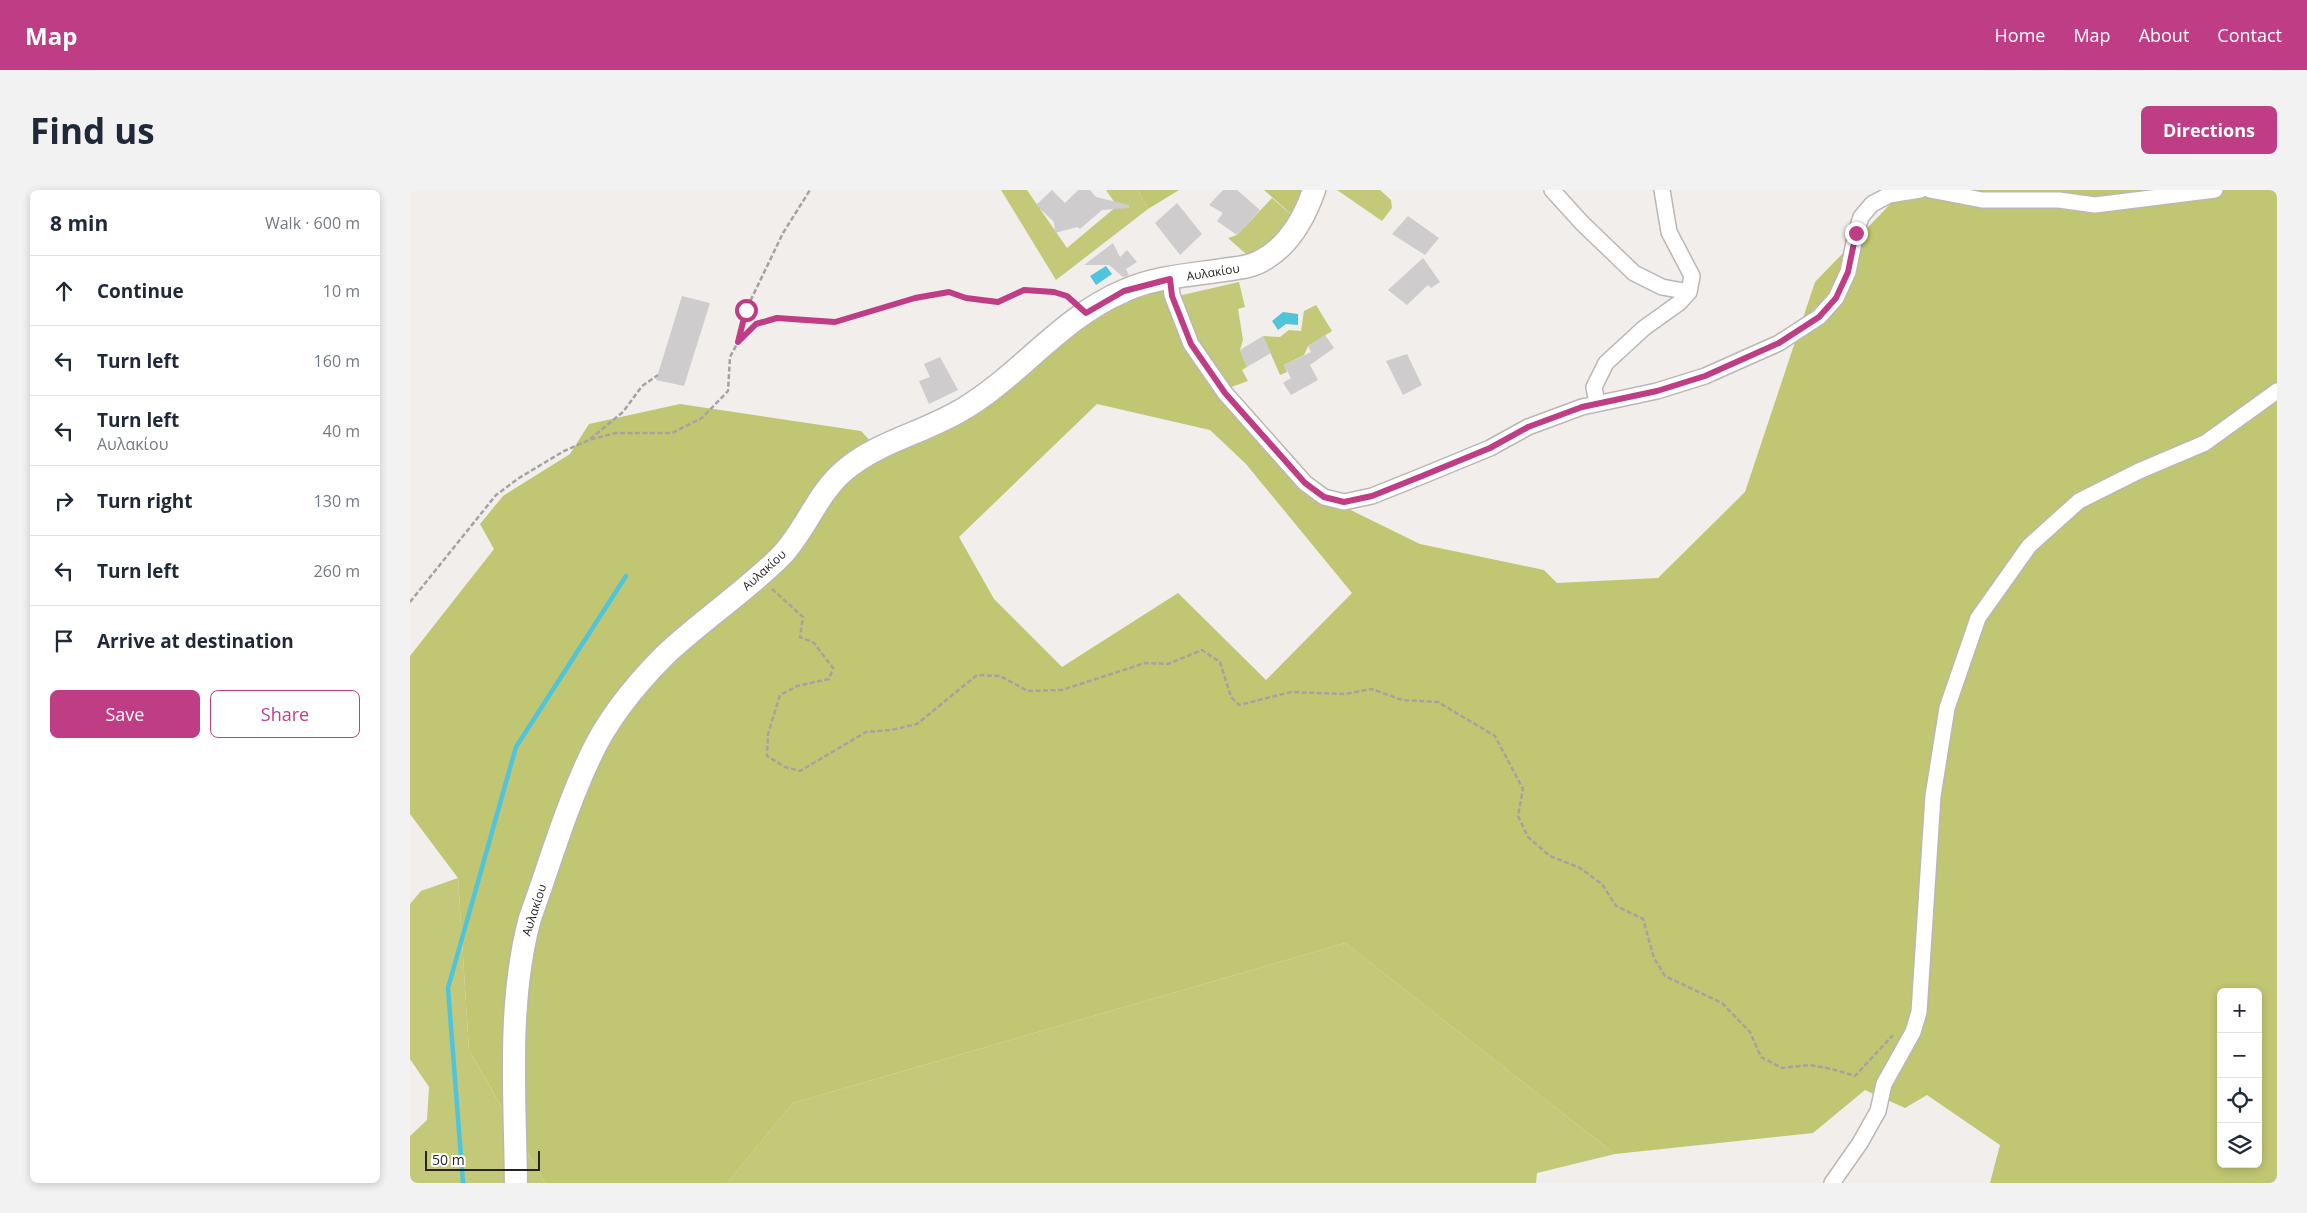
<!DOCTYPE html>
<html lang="en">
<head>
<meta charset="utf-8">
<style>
	:root { --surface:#fff; --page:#f2f2f3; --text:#1f2937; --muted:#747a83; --line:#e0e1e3; --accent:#bf3d85 }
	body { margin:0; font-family:"Open Sans",sans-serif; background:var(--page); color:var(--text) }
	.controls { position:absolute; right:15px; bottom:15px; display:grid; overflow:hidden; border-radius:8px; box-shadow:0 2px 8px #0003 }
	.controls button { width:45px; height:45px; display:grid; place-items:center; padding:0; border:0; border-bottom:1px solid var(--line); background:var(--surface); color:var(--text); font:25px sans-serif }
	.scale { position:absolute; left:15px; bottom:12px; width:115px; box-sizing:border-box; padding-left:5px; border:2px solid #252423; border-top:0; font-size:14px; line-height:18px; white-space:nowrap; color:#252423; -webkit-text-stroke:4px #fff; paint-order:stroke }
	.stop { position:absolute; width:15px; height:15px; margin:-11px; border:4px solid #bf3d85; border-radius:50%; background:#fff }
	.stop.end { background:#bf3d85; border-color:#fff; box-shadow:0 1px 5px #0008 }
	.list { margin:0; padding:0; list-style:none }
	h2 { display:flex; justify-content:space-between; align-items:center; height:65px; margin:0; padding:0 20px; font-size:21px }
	h2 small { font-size:16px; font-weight:400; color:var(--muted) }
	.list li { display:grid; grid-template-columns:32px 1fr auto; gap:15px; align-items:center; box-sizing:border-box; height:70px; padding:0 20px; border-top:1px solid var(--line) }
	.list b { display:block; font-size:19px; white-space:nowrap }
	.list p { margin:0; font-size:16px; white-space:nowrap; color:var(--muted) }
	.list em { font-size:16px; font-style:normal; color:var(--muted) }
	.actions { display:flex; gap:10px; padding:15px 20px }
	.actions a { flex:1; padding:11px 0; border:1px solid var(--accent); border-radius:8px; text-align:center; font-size:18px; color:var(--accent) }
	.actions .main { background:var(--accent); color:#fff }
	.icon { flex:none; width:28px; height:28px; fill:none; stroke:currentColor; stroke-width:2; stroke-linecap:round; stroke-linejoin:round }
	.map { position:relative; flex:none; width:1867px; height:993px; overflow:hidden; border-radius:8px }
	header { display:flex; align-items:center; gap:30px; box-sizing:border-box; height:70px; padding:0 25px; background:var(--accent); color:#fff }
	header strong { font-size:24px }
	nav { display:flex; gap:28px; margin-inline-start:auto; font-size:18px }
	.intro { display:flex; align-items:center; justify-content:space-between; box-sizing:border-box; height:120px; padding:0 30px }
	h1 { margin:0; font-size:35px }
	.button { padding:12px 22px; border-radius:8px; background:var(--accent); color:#fff; font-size:18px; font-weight:700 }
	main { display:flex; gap:30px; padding:0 30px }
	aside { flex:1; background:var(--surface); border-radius:8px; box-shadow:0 2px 8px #0003 }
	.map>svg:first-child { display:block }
	.green { fill:#c3c979 }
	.forest { fill:#c1c672; fill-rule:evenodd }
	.water { fill:#4fc4da }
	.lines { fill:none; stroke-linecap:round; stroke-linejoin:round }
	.stream { stroke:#4fc4da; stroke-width:4.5 }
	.building { fill:#cfccce }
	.street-casing { stroke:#bab7b5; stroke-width:18 }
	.secondary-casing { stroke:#bab7b5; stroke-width:25 }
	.path { stroke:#a5a3a2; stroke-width:2.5; stroke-dasharray:5 2.5; stroke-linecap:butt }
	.street { stroke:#fff; stroke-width:15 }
	.secondary { stroke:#fff; stroke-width:22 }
	.route { stroke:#bf3d85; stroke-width:6 }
	.labels { text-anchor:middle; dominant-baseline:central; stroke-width:4; stroke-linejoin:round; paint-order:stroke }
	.street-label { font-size:12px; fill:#252423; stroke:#fff }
</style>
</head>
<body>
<header>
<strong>Map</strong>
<nav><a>Home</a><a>Map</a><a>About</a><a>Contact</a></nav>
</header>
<div class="intro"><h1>Find us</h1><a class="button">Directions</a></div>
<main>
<aside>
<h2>8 min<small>Walk · 600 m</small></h2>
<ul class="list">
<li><svg class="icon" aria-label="ahead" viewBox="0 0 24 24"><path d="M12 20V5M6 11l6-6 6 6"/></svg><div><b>Continue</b></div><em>10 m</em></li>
<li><svg class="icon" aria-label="left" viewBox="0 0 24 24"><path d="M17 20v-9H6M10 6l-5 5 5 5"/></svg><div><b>Turn left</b></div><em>160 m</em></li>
<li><svg class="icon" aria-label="left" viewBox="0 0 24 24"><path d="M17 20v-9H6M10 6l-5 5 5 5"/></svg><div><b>Turn left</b><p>Αυλακίου</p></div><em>40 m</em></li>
<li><svg class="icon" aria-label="right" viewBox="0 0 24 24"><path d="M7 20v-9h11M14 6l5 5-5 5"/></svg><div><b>Turn right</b></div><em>130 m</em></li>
<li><svg class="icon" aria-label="left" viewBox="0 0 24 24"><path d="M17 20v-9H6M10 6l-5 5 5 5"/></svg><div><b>Turn left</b></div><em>260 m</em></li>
<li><svg class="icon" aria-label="arrive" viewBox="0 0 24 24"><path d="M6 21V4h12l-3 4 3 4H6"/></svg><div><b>Arrive at destination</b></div></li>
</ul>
<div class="actions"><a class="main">Save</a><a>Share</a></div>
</aside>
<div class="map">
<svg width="1867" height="993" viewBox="0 0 1867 993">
	<rect width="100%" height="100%" fill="#f1eeec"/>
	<path class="green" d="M591,0H617L657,58L707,16L696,0H728L738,19L646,90Z
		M927,0H970L981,10L982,18L972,31Z
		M862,8L890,32L846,73L818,48L827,45Z
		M829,92L835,117L828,119L833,150L830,160L837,177L832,180L838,191L813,200L773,136L768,106Z
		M906,115L922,141L898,156L894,165L874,175L877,182L870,185L853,146L870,147L879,140L891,141L894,121Z
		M48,688L59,860L100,932V993H0V946L17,930L19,897L0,869V714L11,701Z
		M935,753L1205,964L1127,983L1126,993H317L383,913Z
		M116,960L135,993H118Z"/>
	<path class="forest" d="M728,0H769L738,19Z
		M854,0H904L890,32Z
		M1494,0H1867V993H1580L1590,955L1517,905L1495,918L1455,900L1403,943L1205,964L935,753L383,913L317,993H135L59,860L48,688L0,624V466L84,359L70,334L93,306L160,264L179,234L270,214L451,241L468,259L554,221L701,109L759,89L780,154L914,307L1010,354L1134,380L1147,393L1248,388L1335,302L1405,92ZM687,214L800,240L836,274L942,403L856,490L768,403L652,477L584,409L549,347ZM1811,802H1848V974H1811Z"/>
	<path class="water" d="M696,76L702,84L686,95L680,86Z
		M873,122L888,124V135L876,134L868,140L862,131Z"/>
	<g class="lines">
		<path class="stream" d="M53,993L38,798L106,557L216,386"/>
	</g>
	<path class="building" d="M642,0L655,13L668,0H680L686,7L719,15V18L692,20L670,39L667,37L645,43L644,32L626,15Z
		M813,0H827L850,20L827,45L807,31L813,23L799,15Z
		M767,13L792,44L770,65L745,33Z
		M998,26L1029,48L1015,65L982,44Z
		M703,53L710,67L717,60L727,72L716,79L719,85L713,87L699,75H674Z
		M1013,68L1030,92L1021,98L1018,95L997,115L978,100Z
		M272,106L300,113L274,196L246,190Z
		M915,145L924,158L900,175L908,190L881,205L873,193L881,188L874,175L901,162L898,156Z
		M853,146L861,163L837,177L830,160Z
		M997,164L1012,195L993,205L976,171Z
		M530,167L548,200L519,214L509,191L520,187L514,174Z"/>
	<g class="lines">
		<defs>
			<path id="street" d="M1142,0L1172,33L1224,83L1252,97L1279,102
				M1520,0L1572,10H1649L1685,15L1805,0
				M760,89L762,105L781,154L815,203L895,293L914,307L934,312L962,306L1012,286L1080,258L1118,237L1172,217L1247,201L1295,186L1369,153L1409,127L1426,108L1438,82L1446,43L1451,27L1462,14L1479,5L1510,0
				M1187,213L1184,197L1196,173L1234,138L1269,113L1279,102L1282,86L1259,42L1252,0
				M1422,993L1450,953L1468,921L1474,894L1503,842L1509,822L1523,606L1537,518L1568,428L1619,356L1669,311L1729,281L1795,253L1867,201"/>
			<path id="secondary" d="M106,993C105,905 97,814 120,728C139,676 155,620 179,569C196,531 225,495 255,465C292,430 335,402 371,366C396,340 407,303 435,280C469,251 517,242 555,218C611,184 652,127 714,101C742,88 777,85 807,81C824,78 842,78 856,68C881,53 895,26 904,0"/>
		</defs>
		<use href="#street" class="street-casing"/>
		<use href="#secondary" class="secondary-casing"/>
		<path class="path" d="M329,151L346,134L367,128L425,132L505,108L539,102L556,108L588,112L614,101H644L661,109
			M180,249L213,222L232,196L248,185
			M362,399L393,427L390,447L404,453L423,478L419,489L387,496L370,505L358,544L357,566L375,577L390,581L456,542L481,540L507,534L567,485L590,486L618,501L652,500L735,473L758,474L792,460L810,472L821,507L829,515L881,502L935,504L962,499L992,510L1028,512L1085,546L1113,599L1108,626L1118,647L1140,666L1170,678L1192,694L1206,716L1233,729L1244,768L1255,786L1312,813L1340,842L1351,867L1372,878L1400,875L1422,879L1445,886L1483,845
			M0,412L86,305L109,288L154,261L179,250L206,243H262L292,228L318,201L320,167L328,152L336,120L373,43L400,0"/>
		<use href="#street" class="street"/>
		<use href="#secondary" class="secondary"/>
	</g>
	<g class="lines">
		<path class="route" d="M336,120L328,152L346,134L367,128L425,132L505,108L539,102L556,108L588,112L614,100L644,102L657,106L676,123L714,101L760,89L762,106L781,154L815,203L895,293L914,307L934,312L962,306L1012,286L1080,258L1118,237L1172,217L1247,201L1295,186L1369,153L1409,127L1426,108L1438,82L1446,43"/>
	</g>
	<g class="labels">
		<g class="street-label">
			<text transform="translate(803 82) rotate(-9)">Αυλακίου</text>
			<text transform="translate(354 380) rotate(-42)">Αυλακίου</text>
			<text transform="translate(124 720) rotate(-72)">Αυλακίου</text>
		</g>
	</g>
</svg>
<div class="controls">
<button>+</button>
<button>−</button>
<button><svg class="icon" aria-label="locate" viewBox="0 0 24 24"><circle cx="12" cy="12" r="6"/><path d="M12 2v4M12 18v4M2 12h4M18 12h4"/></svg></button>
<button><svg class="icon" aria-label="layers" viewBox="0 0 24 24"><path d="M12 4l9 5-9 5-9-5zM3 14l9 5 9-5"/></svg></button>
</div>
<div class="scale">50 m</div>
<div class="stop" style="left:336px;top:120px"></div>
<div class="stop end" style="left:1446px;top:43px"></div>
</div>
</main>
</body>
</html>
